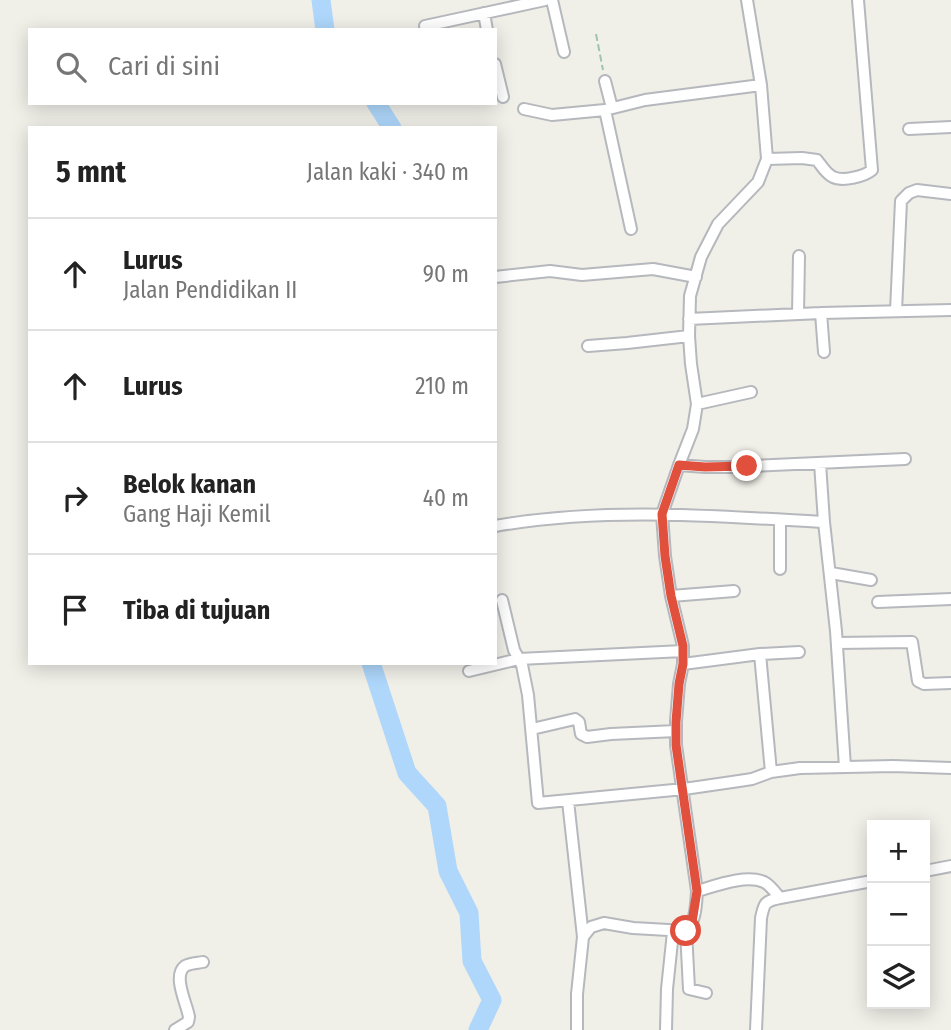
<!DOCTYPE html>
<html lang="id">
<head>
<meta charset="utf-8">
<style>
	:root { --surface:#fff; --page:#f2f2f2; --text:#222; --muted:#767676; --line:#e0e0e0 }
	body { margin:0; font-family:"Fira Sans Condensed",sans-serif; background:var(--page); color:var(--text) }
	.controls { position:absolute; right:21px; bottom:21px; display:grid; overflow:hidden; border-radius:0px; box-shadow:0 4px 18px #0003 }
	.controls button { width:63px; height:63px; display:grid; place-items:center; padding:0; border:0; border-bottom:2px solid var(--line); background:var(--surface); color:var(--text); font:35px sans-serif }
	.stop { position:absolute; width:21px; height:21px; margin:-16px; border:5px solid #e14f3d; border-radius:50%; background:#fff }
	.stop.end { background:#e14f3d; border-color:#fff; box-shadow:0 2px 7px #0008 }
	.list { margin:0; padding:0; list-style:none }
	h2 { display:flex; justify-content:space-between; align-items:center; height:91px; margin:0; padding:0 28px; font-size:30px }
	h2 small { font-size:23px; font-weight:400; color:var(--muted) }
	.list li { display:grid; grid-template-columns:46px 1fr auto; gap:21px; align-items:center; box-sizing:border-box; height:112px; padding:0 28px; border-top:2px solid var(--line) }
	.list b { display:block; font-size:26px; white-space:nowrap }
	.list p { margin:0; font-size:23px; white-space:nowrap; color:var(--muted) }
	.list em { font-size:23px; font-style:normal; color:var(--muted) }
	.icon { flex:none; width:38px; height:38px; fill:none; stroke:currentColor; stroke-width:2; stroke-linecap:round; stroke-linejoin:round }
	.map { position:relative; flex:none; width:951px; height:1030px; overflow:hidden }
	.search { position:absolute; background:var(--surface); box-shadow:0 4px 18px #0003; left:28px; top:28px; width:469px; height:77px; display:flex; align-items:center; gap:18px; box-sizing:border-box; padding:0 24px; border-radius:0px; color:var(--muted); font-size:26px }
	.panel { position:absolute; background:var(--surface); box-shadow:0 4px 18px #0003; left:28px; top:126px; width:469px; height:539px; border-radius:0px }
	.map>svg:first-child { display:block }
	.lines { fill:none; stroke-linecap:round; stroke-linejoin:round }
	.river { stroke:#aed7fb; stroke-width:19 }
	.minor-casing { stroke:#b5b8bc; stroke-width:14 }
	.path { stroke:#9ec5aa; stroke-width:2; stroke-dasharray:7 3.5; stroke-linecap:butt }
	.minor { stroke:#fff; stroke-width:10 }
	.route { stroke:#e14f3d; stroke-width:9 }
</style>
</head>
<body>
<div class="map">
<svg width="951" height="1030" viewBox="0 0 951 1030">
	<rect width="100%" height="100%" fill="#f0efe8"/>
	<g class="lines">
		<path class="river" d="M321,0L325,30
			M376,103L392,128
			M371,663L407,773L437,806L448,871L469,913L472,961L492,1000L478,1030"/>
		<defs>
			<path id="minor" d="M552,0L564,52
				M484,13L487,30
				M425,26L545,0
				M495,64L503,97
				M605,81L612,108
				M524,109L552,115L605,110L645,100L761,85
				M605,110L631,229
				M909,129L951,127
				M767,159L802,158L817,160C821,165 826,174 833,177C843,182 865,176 872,170L858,0
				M495,277L550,271L582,275L653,269L696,277
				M896,311L901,201L909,193L917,190L951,194
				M821,313L824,352
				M798,314L799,256
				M689,319L821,313L951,310
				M588,346L627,343L689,336
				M697,404L751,392
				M820,463L824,522L836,631L845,767
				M679,465L705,467H730L905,459
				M780,520V569
				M495,526C604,507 715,516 824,522
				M831,573L871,580
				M671,596L734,591
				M502,600L514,650L522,665L528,695L538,803L684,789L739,781L752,779L771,772L800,768L893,766L951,768
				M878,602L951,599
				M837,643L912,642L918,681L924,684L951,683
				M760,654L771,772
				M683,664L760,654L799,652
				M469,671L519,659L683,651
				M532,729L575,719L579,722L581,734L587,737L611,734L676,731
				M568,801L583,937
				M925,871L951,866
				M697,891C715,886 746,874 764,882C770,885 775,892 780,898L872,881
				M686,931L689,989L706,993
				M175,1030L188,1022L189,1017C187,1004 172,976 185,966C190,963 198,963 203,962
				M577,1030V994L583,937L591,927L604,923L633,928L686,931C696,921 696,905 697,891L676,745V721L679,684L683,664V646L671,596L665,556L662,514L679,465L693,429L697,404L691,364L689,336L690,296L701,257L718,224L758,182L767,159L761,85L747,0
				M666,1030L667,989L673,932
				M756,1030L761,918C764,904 764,901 780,898"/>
		</defs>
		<use href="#minor" class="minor-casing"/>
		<path class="path" d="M596,34L603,70"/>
		<use href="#minor" class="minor"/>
	</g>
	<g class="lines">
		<path class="route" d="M686,931L690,928L692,922L697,891L676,745V722L679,684L683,664V646L671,596L665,556L662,514L679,465L705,467L747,466"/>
	</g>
</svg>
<div class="controls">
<button>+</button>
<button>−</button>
<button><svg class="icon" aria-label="layers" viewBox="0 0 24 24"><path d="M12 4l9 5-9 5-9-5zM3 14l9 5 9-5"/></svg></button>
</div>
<div class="stop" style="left:686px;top:931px"></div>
<div class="stop end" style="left:747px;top:466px"></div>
<div class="search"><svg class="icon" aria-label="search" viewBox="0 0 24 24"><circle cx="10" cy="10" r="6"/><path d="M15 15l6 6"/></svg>Cari di sini</div>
<section class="panel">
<h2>5 mnt<small>Jalan kaki · 340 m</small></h2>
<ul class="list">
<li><svg class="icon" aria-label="ahead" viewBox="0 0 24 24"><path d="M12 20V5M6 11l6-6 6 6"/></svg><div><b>Lurus</b><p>Jalan Pendidikan II</p></div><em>90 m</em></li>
<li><svg class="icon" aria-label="ahead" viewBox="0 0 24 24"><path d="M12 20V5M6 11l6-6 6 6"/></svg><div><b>Lurus</b></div><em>210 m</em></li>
<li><svg class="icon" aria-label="right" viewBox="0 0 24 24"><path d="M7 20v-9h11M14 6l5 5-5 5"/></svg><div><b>Belok kanan</b><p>Gang Haji Kemil</p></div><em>40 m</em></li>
<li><svg class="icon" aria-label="arrive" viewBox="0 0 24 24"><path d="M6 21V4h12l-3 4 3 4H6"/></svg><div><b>Tiba di tujuan</b></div></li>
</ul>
</section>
</div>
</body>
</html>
